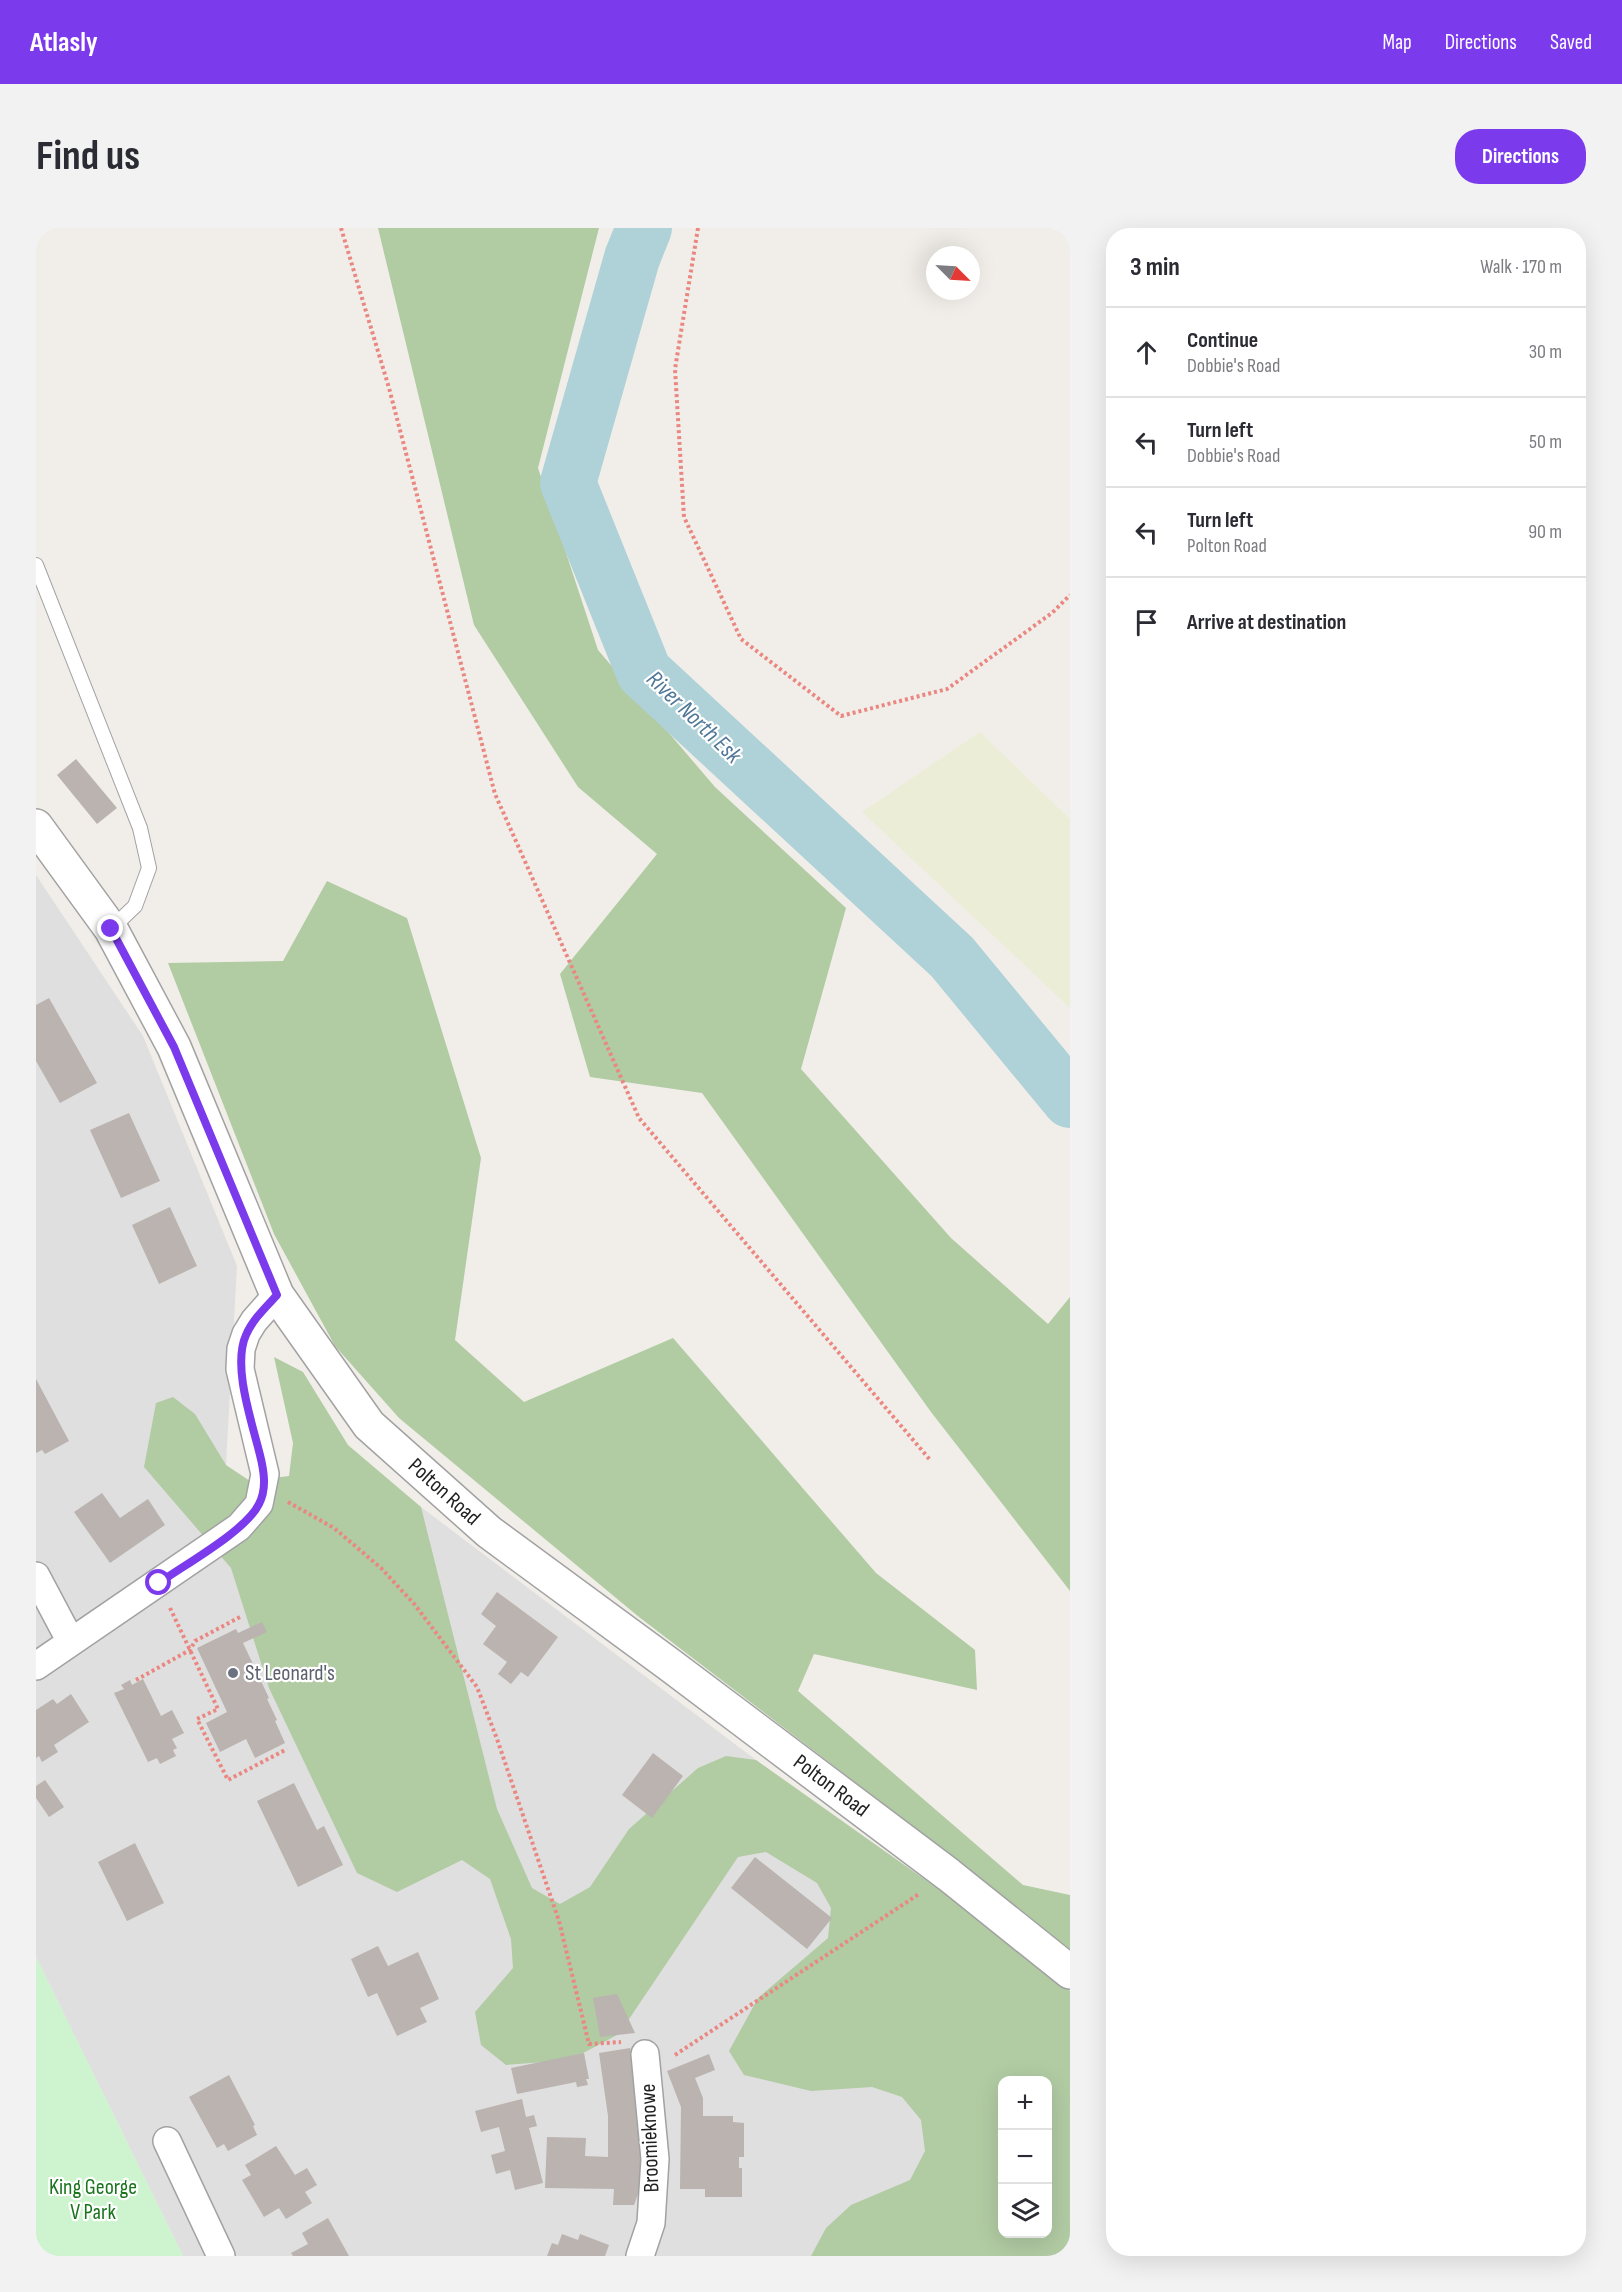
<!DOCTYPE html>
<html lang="en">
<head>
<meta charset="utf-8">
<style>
	:root { --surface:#fff; --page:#f2f2f3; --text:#2b2b33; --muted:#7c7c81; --line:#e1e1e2; --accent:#7c3aed }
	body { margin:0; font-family:"Sofia Sans Condensed",sans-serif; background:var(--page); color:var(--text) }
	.controls { position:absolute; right:18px; bottom:18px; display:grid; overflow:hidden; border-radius:12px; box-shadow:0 6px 24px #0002 }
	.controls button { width:54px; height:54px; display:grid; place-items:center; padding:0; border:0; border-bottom:2px solid var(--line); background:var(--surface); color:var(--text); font:30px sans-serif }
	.compass { position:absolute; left:890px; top:18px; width:54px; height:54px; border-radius:50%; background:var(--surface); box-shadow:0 6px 24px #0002; rotate:114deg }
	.stop { position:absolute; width:18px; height:18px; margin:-14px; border:4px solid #7c3aed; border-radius:50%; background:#fff }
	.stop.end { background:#7c3aed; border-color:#fff; box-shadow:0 2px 6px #0008 }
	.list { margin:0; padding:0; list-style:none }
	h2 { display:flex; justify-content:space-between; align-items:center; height:78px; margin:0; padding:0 24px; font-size:26px }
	h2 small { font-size:20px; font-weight:400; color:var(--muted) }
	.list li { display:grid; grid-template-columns:39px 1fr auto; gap:18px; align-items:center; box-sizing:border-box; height:90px; padding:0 24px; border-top:2px solid var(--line) }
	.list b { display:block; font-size:22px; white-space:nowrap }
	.list p { margin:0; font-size:20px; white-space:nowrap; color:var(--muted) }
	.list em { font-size:20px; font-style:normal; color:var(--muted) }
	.icon { flex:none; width:33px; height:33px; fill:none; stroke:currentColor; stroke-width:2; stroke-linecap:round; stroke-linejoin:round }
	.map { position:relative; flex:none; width:1034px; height:2028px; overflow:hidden; border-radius:24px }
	header { display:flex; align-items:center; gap:36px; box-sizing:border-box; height:84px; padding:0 30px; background:var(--accent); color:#fff }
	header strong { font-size:28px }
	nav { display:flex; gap:33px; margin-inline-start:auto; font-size:21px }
	.intro { display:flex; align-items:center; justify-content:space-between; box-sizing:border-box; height:144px; padding:0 36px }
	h1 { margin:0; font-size:42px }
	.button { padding:15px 27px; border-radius:24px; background:var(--accent); color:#fff; font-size:21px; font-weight:700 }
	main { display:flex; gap:36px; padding:0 36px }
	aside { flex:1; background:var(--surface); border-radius:24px; box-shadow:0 6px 24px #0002 }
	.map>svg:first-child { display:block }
	.residential { fill:#dfdfdf; fill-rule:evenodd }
	.farmland { fill:#ecedd7 }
	.forest { fill:#b1cba3; fill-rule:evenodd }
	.park { fill:#cdf4ce }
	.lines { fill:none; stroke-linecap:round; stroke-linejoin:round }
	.river { stroke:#afd1d8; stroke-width:56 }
	.building { fill:#bab3af }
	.service-casing { stroke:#a2a2a2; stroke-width:16 }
	.minor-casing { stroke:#a2a2a2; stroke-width:30 }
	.tertiary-casing { stroke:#a2a2a2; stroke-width:36 }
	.path { stroke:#ea8781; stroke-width:4; stroke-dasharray:3 3; stroke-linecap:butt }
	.service { stroke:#fff; stroke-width:14 }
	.minor { stroke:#fff; stroke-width:27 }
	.tertiary { stroke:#fff; stroke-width:33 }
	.route { stroke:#7c3aed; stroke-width:8 }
	.worship-dot { fill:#6b7280; stroke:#fff; stroke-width:2 }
	.labels { text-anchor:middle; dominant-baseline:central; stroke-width:4.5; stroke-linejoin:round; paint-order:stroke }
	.street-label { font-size:22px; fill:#212121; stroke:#fff }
	.worship-label { font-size:22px; fill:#5b616d; stroke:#fff; text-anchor:start }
	.park-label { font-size:22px; fill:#1a751d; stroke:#fff }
	.water-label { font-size:24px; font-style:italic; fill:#517898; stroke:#fff }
</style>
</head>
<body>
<header>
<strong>Atlasly</strong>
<nav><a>Map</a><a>Directions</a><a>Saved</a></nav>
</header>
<div class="intro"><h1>Find us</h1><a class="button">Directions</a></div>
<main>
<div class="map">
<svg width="1034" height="2028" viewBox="0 0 1034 2028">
	<rect width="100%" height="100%" fill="#f1eee9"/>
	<path class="residential" d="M0,647L107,808L201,1038L190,1237L195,1340L385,1279L720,1532L1015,1741L1034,1763V2028H147L0,1729ZM966,1852H1011V2006H966Z"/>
	<path class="farmland" d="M944,504L1034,591V780L826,584Z"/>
	<path class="forest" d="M342,0H563L502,240L562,422L679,559L810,680L765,841L915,1010L1012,1096L1034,1069V1363L895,1184L666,865L554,849L524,746L621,626L542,559L438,397Z
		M291,653L371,690L445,930L419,1112L488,1174L637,1110L840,1345L939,1422L941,1462L778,1426L762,1463L987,1657L1034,1667V1731L862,1587L603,1389L363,1190L299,1118L238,1006L132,735L247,733Z
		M238,1129L267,1144L312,1217L385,1279L461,1581L496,1660L524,1676L554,1659L593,1601L662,1540L690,1528L720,1532L1015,1741L1034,1763V2015L1026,2028H775L790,2000L815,1977L874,1952L889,1923L885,1892L866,1869L836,1859L775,1863L708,1847L693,1823L722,1770L792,1710L795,1680L781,1655L730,1624L702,1629L583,1806L534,1832L470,1837L445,1817L439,1784L477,1740L475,1711L454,1651L426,1632L361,1664L321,1645L233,1460L195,1340L108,1239L120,1175L137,1169L159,1186L190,1237L214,1253L253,1248L257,1215ZM966,1852H1011V2006H966Z"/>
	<path class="park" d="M0,1729L147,2028H0Z"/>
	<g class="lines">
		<path class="river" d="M608,0L596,30L532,255L608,444L916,729L1034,872"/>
	</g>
	<path class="building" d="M40,531L81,580L61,596L21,547Z
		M13,770L61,855L24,875L0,833V777Z
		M93,885L124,953L85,970L54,902Z
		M134,979L161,1038L123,1056L96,997Z
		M0,1151L33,1213L9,1226L6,1222L0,1225Z
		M66,1265L84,1290L112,1271L129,1297L74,1335L38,1284Z
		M461,1364L522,1409L492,1449L485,1444L475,1456L462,1446L471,1434L447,1416L460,1398L445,1386Z
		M226,1394L231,1404L207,1415L233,1470L231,1471L241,1492L239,1493L249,1515L219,1530L210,1511L184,1524L170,1495L191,1484L161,1420L200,1401L202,1405Z
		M107,1451L125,1488L136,1482L148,1505L136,1511L141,1520L137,1522L140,1528L124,1536L121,1530L112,1534L78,1465L88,1461L85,1457L94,1452L96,1457Z
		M35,1466L53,1494L18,1517L22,1524L6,1534L3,1528L0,1530V1482L17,1471L21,1476Z
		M617,1525L647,1548L616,1590L586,1567Z
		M9,1552L28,1579L13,1589L0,1570V1558Z
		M258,1555L281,1602L288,1598L307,1637L262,1659L221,1573Z
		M99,1615L128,1675L91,1693L62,1634Z
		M719,1629L796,1690L771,1721L695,1660Z
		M342,1718L352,1738L382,1724L403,1771L384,1780L391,1794L361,1808L341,1765L332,1769L315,1731Z
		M581,1766L599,1805L564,1809L557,1770Z
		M594,1820L604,1887V1961L598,1977H577L578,1961L509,1960L511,1909L550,1910L549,1928L572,1929V1888L563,1825Z
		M548,1825L553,1851H550L552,1857L541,1859L540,1854L481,1866L475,1840Z
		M673,1826L679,1842L659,1850L667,1870V1888H697V1894L708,1895V1929H703V1940H706V1969H669V1961H644L645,1879L631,1843Z
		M193,1847L219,1897L217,1898L221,1907L192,1923L188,1916L181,1920L153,1869Z
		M486,1871L490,1889L498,1887L501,1898L493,1900L507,1955L479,1962L474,1942L460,1946L455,1927L469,1923L463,1899L445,1904L439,1883Z
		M240,1918L259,1947L271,1940L281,1957L269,1964L276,1975L250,1991L243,1980L228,1989L206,1952L215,1947L209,1937Z
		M292,1990L313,2028H257L255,2025L272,2016L266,2005Z
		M526,2006L542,2012L544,2006L573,2017L569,2028H511L516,2015L522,2017Z"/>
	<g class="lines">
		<defs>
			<path id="service" d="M0,337L104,600L113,640L99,678L75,701"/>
			<path id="minor" d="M0,1348L35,1414
				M0,1438L203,1299L223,1276L229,1246L204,1141L205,1121L210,1106L218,1093L241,1067
				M131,1913L185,2028
				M604,2028L615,1995L619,1931L609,1826"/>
			<path id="tertiary" d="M0,598L75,701L138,819L241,1067L333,1197L453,1304L634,1437L913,1647L1034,1744"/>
		</defs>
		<use href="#service" class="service-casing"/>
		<use href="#minor" class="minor-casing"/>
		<use href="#tertiary" class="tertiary-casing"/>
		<path class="path" d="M305,0L353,160L459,566L603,890L895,1233
			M662,0L639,141L648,289L705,411L805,488L911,461L1016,385L1034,367
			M252,1274L298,1300L345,1340L379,1377L441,1459L461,1511L523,1693L553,1816L585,1814
			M134,1380L182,1481L161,1491L192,1552L251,1521
			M100,1452L154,1422L159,1413L204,1389
			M639,1827L883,1666"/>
		<use href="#service" class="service"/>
		<use href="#minor" class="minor"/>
		<use href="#tertiary" class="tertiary"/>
	</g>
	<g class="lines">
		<path class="route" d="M75,701L138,819L241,1067C230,1079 217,1091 210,1107C196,1138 216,1194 224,1227C228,1243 231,1261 223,1276C210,1303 148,1337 123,1355"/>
	</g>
	<circle class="worship-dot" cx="197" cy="1445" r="6"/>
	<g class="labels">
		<g class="street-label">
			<text transform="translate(408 1264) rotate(42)">Polton Road</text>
			<text transform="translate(795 1558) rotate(37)">Polton Road</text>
			<text transform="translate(614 1910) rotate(-92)">Broomieknowe</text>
		</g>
		<g class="worship-label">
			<text x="209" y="1445">St Leonard's</text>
		</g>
		<g class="park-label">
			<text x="57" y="1959">King George<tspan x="57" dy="25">V Park</tspan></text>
		</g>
		<g class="water-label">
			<text transform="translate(658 489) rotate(44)">River North Esk</text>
		</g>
	</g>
</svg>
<div class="controls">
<button>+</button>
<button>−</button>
<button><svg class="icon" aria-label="layers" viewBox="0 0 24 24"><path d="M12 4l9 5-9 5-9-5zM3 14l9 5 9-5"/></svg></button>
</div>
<svg class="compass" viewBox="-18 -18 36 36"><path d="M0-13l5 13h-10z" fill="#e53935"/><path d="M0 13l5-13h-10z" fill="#7c7c81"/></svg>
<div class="stop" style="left:123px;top:1355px"></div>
<div class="stop end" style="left:75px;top:701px"></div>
</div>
<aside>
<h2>3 min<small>Walk · 170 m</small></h2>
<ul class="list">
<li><svg class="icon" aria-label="ahead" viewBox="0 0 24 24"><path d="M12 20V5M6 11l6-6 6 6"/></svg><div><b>Continue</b><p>Dobbie's Road</p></div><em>30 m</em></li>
<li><svg class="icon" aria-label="left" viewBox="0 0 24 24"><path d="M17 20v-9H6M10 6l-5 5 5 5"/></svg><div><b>Turn left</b><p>Dobbie's Road</p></div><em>50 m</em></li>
<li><svg class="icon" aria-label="left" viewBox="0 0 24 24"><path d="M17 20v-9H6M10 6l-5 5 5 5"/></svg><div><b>Turn left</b><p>Polton Road</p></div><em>90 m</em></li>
<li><svg class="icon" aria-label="arrive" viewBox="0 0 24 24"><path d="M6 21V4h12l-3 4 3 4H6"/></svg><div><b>Arrive at destination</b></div></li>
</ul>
</aside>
</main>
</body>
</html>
